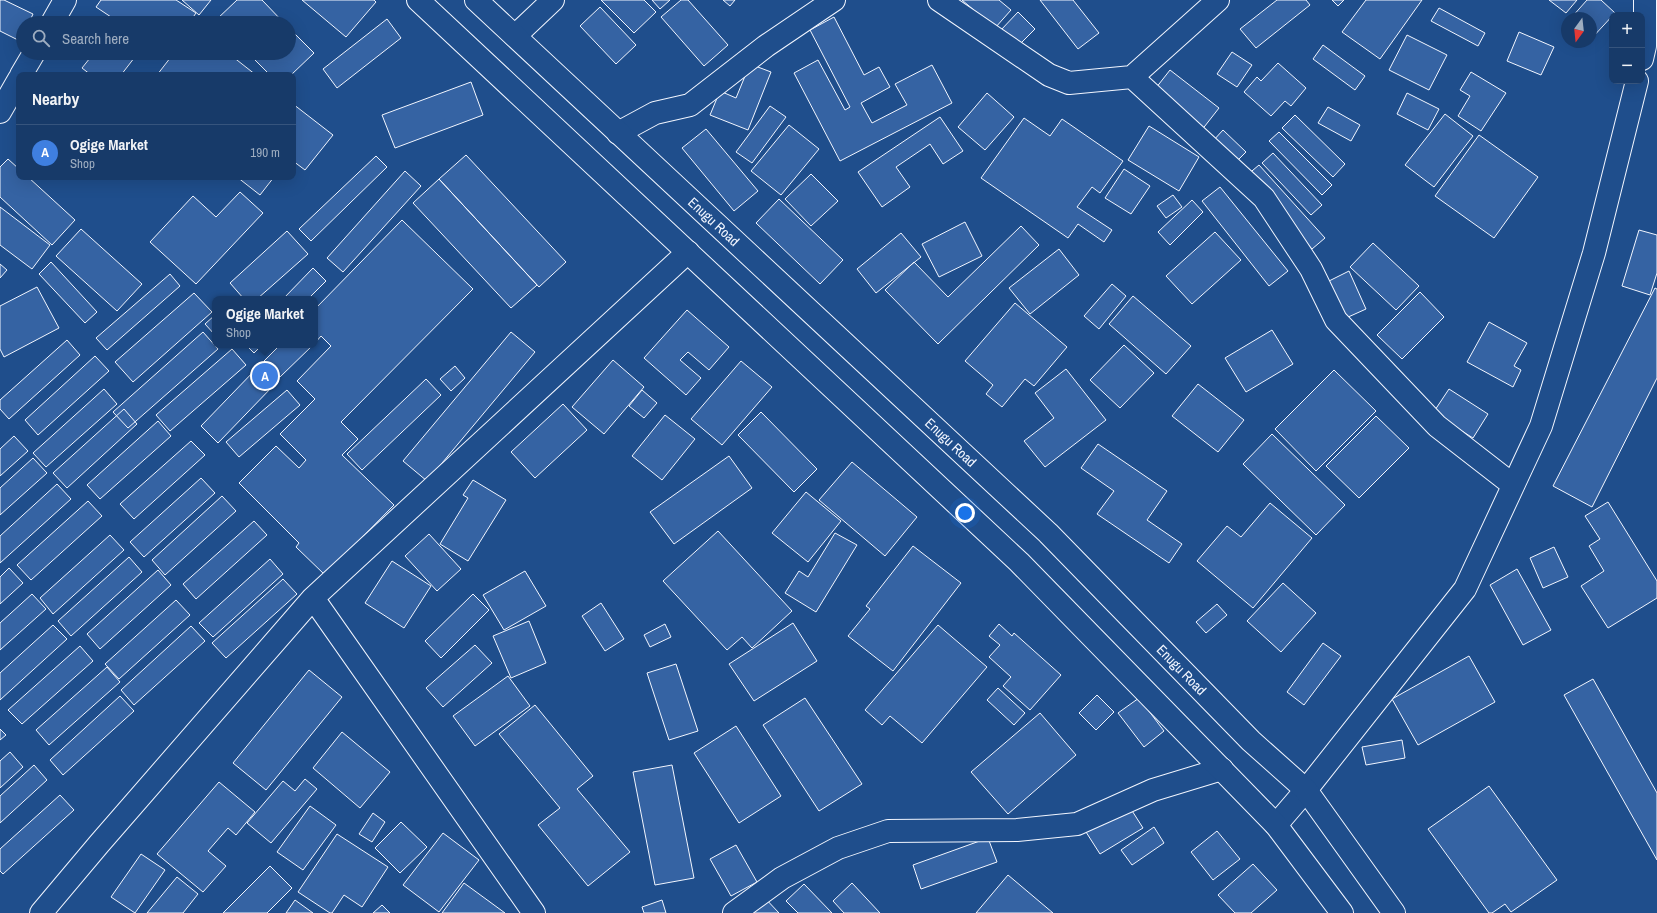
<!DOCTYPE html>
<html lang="en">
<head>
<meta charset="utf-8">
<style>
	:root { --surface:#173a69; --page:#244571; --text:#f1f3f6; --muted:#9eadc0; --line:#36547d; --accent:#ffb74d }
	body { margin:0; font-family:"Archivo Narrow",sans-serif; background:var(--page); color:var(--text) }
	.controls { position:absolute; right:12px; top:12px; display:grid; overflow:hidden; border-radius:8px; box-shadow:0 4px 16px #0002 }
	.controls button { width:36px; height:36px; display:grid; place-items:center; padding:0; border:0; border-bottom:1px solid var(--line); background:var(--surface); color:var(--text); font:20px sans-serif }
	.compass { position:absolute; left:1561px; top:12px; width:36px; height:36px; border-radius:50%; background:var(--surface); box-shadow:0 4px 16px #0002; rotate:195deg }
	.you { position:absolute; left:965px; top:513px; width:14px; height:14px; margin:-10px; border:3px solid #fff; border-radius:50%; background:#1a73e8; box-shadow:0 0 0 6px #1a73e833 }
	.badge { display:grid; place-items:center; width:26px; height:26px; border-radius:50%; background:var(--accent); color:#fff; font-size:13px; font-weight:700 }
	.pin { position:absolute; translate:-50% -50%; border:2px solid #fff; box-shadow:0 1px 4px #0006 }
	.popup { position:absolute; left:212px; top:296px; width:106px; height:52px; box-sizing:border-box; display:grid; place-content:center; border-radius:8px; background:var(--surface); filter:drop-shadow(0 1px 3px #0005); font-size:13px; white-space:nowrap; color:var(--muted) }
	.popup b { font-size:15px; color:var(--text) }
	.popup::after { content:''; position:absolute; left:50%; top:100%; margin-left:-8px; border:8px solid transparent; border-top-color:var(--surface) }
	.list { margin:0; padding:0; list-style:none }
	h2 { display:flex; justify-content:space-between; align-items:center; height:52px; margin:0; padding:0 16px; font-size:17px }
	h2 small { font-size:13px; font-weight:400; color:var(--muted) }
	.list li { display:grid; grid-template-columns:26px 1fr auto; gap:12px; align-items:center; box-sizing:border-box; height:56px; padding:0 16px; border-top:1px solid var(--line) }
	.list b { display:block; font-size:15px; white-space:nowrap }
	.list p { margin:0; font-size:13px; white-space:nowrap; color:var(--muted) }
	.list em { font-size:13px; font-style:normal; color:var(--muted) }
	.icon { flex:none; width:22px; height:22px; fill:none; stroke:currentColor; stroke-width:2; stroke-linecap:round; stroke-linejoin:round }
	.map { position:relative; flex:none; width:1657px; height:913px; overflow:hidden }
	.search { position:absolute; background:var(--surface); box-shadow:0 4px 16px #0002; left:16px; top:16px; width:280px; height:44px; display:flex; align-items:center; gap:10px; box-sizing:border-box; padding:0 14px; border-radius:22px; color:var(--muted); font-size:15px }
	.panel { position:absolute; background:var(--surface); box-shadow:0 4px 16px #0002; left:16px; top:72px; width:280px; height:108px; border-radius:8px }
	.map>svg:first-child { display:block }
	.building { fill:#3563a3; stroke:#f2f6ff }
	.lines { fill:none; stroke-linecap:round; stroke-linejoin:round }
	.minor-casing { stroke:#f2f6ff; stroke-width:24 }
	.major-casing { stroke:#f2f6ff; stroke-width:24 }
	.minor { stroke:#1f4e8c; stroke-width:22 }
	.major { stroke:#1f4e8c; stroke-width:22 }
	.labels { text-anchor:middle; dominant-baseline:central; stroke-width:3; stroke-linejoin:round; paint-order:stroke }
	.street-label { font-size:14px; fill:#f2f6ff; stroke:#1f4e8c }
</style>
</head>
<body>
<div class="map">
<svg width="1657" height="913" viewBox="0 0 1657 913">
	<rect width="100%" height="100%" fill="#1f4e8c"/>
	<path class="building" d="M0,0H4L33,14L29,23H23V35L20,41L0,31Z
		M101,0H176L196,13L189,23H120L96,7Z
		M182,0H211L199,15Z
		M237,0H262L284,23H219L216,20Z
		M302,0H374L376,2L346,37Z
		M601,0H644L656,12L634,33Z
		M652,0H670L660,9Z
		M681,0H688L728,45L704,66L661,17Z
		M723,0H735L730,6Z
		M962,0H999L1011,10L995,28Z
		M1040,0H1073L1099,33L1078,49Z
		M1277,0H1306L1310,5L1256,48L1240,29Z
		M1332,0H1344L1338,6Z
		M1366,0H1422L1380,59L1342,32Z
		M1549,0H1577L1566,13Z
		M1587,0H1601L1615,13L1591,39V18H1571Z
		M600,7L636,45L616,64L580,26Z
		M1439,8L1485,33L1478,46L1431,21Z
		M1018,12L1035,29L1016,48L1000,31Z
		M834,17L864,75L879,67L890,87L861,103L872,123L907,105L895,84L932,65L952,103L840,161L794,73L818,60L845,110L850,107L810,30Z
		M387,19L401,38L337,88L323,69Z
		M289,28L314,53L291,75H270L248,53H289Z
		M1519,32L1554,47L1541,75L1507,61Z
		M1407,35L1447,55L1429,90L1389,70Z
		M1323,45L1365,76L1355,90L1313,59Z
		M1232,52L1252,65L1237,87L1217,74Z
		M94,53H138L121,75H91L82,68Z
		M174,53H228L256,75H157Z
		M1278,63L1306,88L1291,106L1285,101L1271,116L1244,92L1257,77L1261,81Z
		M750,64L771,72L748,130L710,115L720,91L736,98Z
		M1170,70L1219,108L1201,131L1152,93Z
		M1471,72L1506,93L1481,131L1458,116L1470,96L1460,90Z
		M471,82L483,115L395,148L382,115Z
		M987,93L1014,117L985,150L958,127Z
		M1407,93L1439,109L1428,130L1397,114Z
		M293,104L333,135L305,170L293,161Z
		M770,106L786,117L752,163L736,152Z
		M1328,107L1360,125L1351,141L1318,123Z
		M1445,114L1473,136L1434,187L1405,165Z
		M1295,115L1345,164L1333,177L1282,128Z
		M940,117L963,151L943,164L930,144L896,167L910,187L882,207L858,172Z
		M1024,118L1050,136L1062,119L1123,161L1100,193L1092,187L1077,207L1112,230L1104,242L1078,224L1068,238L981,178Z
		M789,125L819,149L781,195L751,171Z
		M1149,126L1199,157L1179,191L1128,160Z
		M706,129L758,191L734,211L682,148Z
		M1223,130L1246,152L1235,163L1212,142Z
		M1279,132L1332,185L1322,195L1269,141Z
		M1479,135L1538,177L1494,238L1435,196Z
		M1273,153L1322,205L1311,215L1262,163Z
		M466,155L566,262L539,287L439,179Z
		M376,156L387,167L311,241L299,229Z
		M8,159L19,169V177H28L75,220L52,245L0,197V167Z
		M1259,165L1325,238L1312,249L1246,176Z
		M1124,169L1150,186L1131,214L1105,198Z
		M405,171L421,186L343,272L327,258Z
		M811,174L838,201L811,226L785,199Z
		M237,177H274L260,195Z
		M439,179L537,285L511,308L413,203Z
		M1220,187L1288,271L1269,286L1202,201Z
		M240,192L263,213L196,284L150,242L193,196L216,217Z
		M1173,195L1182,207L1166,218L1157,206Z
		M779,199L843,260L820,284L756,223Z
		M1192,200L1203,212L1170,245L1158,232Z
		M0,207L50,245L32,269L0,245Z
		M402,220L473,289L341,422L358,439L342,455L394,505L325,575L296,547L299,543L239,483L276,446L299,468L306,460L280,434L315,399L297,381L331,346L321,336L315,343V309Z
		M965,222L982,256L939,277L922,244Z
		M1021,226L1039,245L938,344L885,290L914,262L948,297Z
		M81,229L142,284L117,311L56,256Z
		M1639,230L1657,235V273L1650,295L1622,286Z
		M287,231L308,254L257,299H244L230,283Z
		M1215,232L1241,260L1192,304L1166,276Z
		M901,233L921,257L876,293L857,269Z
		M1373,243L1419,286L1396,310L1350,267Z
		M1059,249L1079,275L1030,314L1009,288Z
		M51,262L97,312L85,323L39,274Z
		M0,264L7,270L0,278Z
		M313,268L326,281L308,299H283Z
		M1349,271L1366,309L1346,318L1329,281Z
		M170,274L180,286L107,350L96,338Z
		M1112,284L1126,296L1099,329L1084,316Z
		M37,287L59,328L4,357L0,349V306Z
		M1655,288L1657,289V378L1592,507L1553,486Z
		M1420,292L1444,317L1402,359L1377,335Z
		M194,293L212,312L133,382L115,362Z
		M1133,296L1191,346L1166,374L1109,324Z
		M1015,303L1067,347L1034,386L1025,379L1002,407L986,394L993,385L965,361Z
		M687,310L729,347L709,370L688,352L680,360L701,378L686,395L644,358Z
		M215,315V335L205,324Z
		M1489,322L1527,343L1514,366L1521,370L1513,387L1467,362Z
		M1272,330L1293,364L1246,392L1225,358Z
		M203,332L218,349L128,428L113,412Z
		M511,332L535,352L427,481L403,461Z
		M67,340L80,355L9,419L0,409V400Z
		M246,345H262L254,353Z
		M280,345H313L280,377L264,361Z
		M1124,345L1154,373L1120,408L1090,380Z
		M232,349L246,365L170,431L156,415Z
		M95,356L109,371L38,435L25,420Z
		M613,360L644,387L604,434L572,407Z
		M741,361L772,387L722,445L691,419Z
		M455,366L465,378L451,391L440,379Z
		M257,368L274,385L218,443L201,426Z
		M1066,369L1106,420L1045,467L1024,441L1054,418L1035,393Z
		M1334,370L1376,411L1316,471L1275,429Z
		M426,379L441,395L362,470L347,454Z
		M1198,384L1244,420L1218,452L1172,416Z
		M104,389L117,404L46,467L33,453Z
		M1449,389L1488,414L1473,438L1433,413Z
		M287,390L300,405L239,457L226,442Z
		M642,390L657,403L644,418L629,406Z
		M563,404L587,430L535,478L511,452Z
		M124,409L137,424L67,488L53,473Z
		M761,412L817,469L794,492L738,435Z
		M665,415L695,439L662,480L632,456Z
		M1376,416L1409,448L1359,498L1326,466Z
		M158,421L171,436L100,499L87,485Z
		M1272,434L1345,505L1316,535L1243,464Z
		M14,436L28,451L0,476V449Z
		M191,441L205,455L134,519L120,504Z
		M1098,444L1167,491L1147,520L1182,544L1169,563L1097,514L1114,491L1081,468Z
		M729,456L752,488L674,544L650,512Z
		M33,458L47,473L0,515V488Z
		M852,462L917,517L885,556L819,500Z
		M201,478L215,493L144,557L130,542Z
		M473,480L506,500L468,561L440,544L468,498L463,495Z
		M57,484L71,499L0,563V536Z
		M806,492L841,521L808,562L772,533Z
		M222,496L236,511L165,575L152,560Z
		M88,501L102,516L31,580L17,565Z
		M1608,502L1657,581V598L1608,628L1581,586L1604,571L1589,546L1600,539L1585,516Z
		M1270,503L1312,538L1253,608L1197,561L1227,526L1241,537Z
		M254,521L267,535L196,599L183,584Z
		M718,531L792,611L752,648L742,637L727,650L663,581Z
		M835,533L857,545L816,612L785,593L799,571L808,577Z
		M429,534L461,569L437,591L405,556Z
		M110,535L124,550L53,614L40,598Z
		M913,546L961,583L893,671L848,636L870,609L866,606Z
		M1554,547L1568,577L1543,588L1530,558Z
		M129,557L142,572L71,636L58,621Z
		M270,559L283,574L213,637L199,623Z
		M392,561L431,586L404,628L365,603Z
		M9,568L23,583L0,604V577Z
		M1517,569L1551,630L1523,645L1490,585Z
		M158,570L171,585L100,649L87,634Z
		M525,571L546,606L504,630L483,595Z
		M283,579L297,594L226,658L212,643Z
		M1283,583L1316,613L1281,652L1247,621Z
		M32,594L46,609L0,650V623Z
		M473,594L489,610L441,658L425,641Z
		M176,600L190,615L119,679L105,664Z
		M601,603L624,639L605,651L582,616Z
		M1217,604L1227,615L1206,633L1196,622Z
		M529,621L546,663L511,678L493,636Z
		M793,623L817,661L754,701L729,664Z
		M665,624L671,637L650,647L644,635Z
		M999,624L1012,636L1014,633L1061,675L1030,710L1003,686L1011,677L989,657L1000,645L989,636Z
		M53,625L67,639L0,700V673Z
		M938,625L987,667L922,743L890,716L882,725L865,710Z
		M191,626L205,641L134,705L121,690Z
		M1323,643L1341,656L1304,705L1287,692Z
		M475,645L492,663L443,707L426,688Z
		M80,646L93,661L22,724L8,710Z
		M1469,656L1495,702L1418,745L1392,699Z
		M676,664L698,731L669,740L647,673Z
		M107,667L120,682L49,745L36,730Z
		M309,670L342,697L266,790L233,763Z
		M508,676L530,706L475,746L453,716Z
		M1593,679L1657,793V860L1564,695Z
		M998,688L1025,713L1014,725L987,700Z
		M1097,695L1114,712L1096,730L1079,713Z
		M120,696L134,711L63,775L50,760Z
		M805,698L862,784L819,811L763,725Z
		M1139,698L1164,731L1144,747L1118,713Z
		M535,705L593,776L577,789L630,852L588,886L538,825L560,808L499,734Z
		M1040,713L1076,755L1008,814L971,772Z
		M736,726L781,796L739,823L694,753Z
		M0,729L6,735L0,740Z
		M342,732L390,772L360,808L313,768Z
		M1402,740L1405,758L1366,765L1362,747Z
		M10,752L23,767L0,788V761Z
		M34,765L47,780L0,823V796Z
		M672,765L694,878L655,885L633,772Z
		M305,779L317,789L271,843L247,823L283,781L295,791Z
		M219,782L255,812L236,835L228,828L208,851L226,866L203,892L157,854Z
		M1489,786L1557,880L1511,912L1505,904L1492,913H1489L1428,829Z
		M60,795L74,810L3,874L0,871V849Z
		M310,806L336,825L303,870L277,852Z
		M1129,806L1143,828L1100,854L1086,832Z
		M373,813L385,822L372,842L359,834Z
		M401,822L427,847L400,873L375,848Z
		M1154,827L1164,843L1132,865L1121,850Z
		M1217,831L1240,859L1213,880L1191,852Z
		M443,833L479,860L439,912L403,885Z
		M337,834L388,867L362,907L344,895L332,913H330L298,892Z
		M988,838L997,862L921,889L913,865Z
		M736,845L757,882L731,896L710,859Z
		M141,854L165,870L135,913L111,897Z
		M1253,864L1277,890L1251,913H1235L1218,895Z
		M270,866L292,888L267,913H223Z
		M1008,875L1053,913H976Z
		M177,877L198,894L183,913H147Z
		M464,883L505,913H442Z
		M852,883L880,913H844L833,901Z
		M804,884L832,913H798L786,901Z
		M763,896L779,913H746Z
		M295,900L313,913H286Z
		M662,900L666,913H644L642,907Z
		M382,905L390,913H373Z"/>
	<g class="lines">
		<defs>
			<path id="minor" d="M939,0L1049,75L1069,83L1132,77L1218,0
				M52,23L65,0
				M515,36L553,0
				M1642,59L1645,46V0
				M21,75L34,53
				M1132,77L1264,198L1311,269L1336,320L1437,426L1513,485
				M0,112L19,79
				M618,133L655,113L690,105L766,46L834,0
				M313,598L534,913
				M1276,825L1306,790L1465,589L1541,426L1594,253L1637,81
				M41,913L99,844L313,598L688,252
				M734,913L782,878L838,848L888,831L1017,830L1077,824L1153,790L1222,769"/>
			<g id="major">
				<path d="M418,0L1019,562L1276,825L1342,913"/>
				<path id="s1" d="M476,0L1048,533L1251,741L1306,790L1394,913"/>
			</g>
		</defs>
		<use href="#minor" class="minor-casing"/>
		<use href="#major" class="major-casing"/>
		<use href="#minor" class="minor"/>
		<use href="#major" class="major"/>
	</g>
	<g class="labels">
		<g class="street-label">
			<text stroke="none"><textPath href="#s1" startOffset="325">Enugu Road</textPath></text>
			<text stroke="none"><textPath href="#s1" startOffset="649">Enugu Road</textPath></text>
			<text stroke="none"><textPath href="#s1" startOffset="973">Enugu Road</textPath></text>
		</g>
	</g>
</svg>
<div class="controls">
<button>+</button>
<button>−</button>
</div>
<svg class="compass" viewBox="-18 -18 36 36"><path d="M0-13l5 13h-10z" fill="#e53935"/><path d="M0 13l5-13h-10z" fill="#9eadc0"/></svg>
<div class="you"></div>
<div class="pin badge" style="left:265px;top:376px;background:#3f7fe0">A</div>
<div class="popup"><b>Ogige Market</b>Shop</div>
<div class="search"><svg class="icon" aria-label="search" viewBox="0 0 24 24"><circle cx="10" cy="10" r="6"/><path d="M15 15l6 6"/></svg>Search here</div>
<section class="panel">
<h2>Nearby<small></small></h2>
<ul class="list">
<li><span class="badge" style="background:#3f7fe0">A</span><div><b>Ogige Market</b><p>Shop</p></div><em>190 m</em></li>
</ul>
</section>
</div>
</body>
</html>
